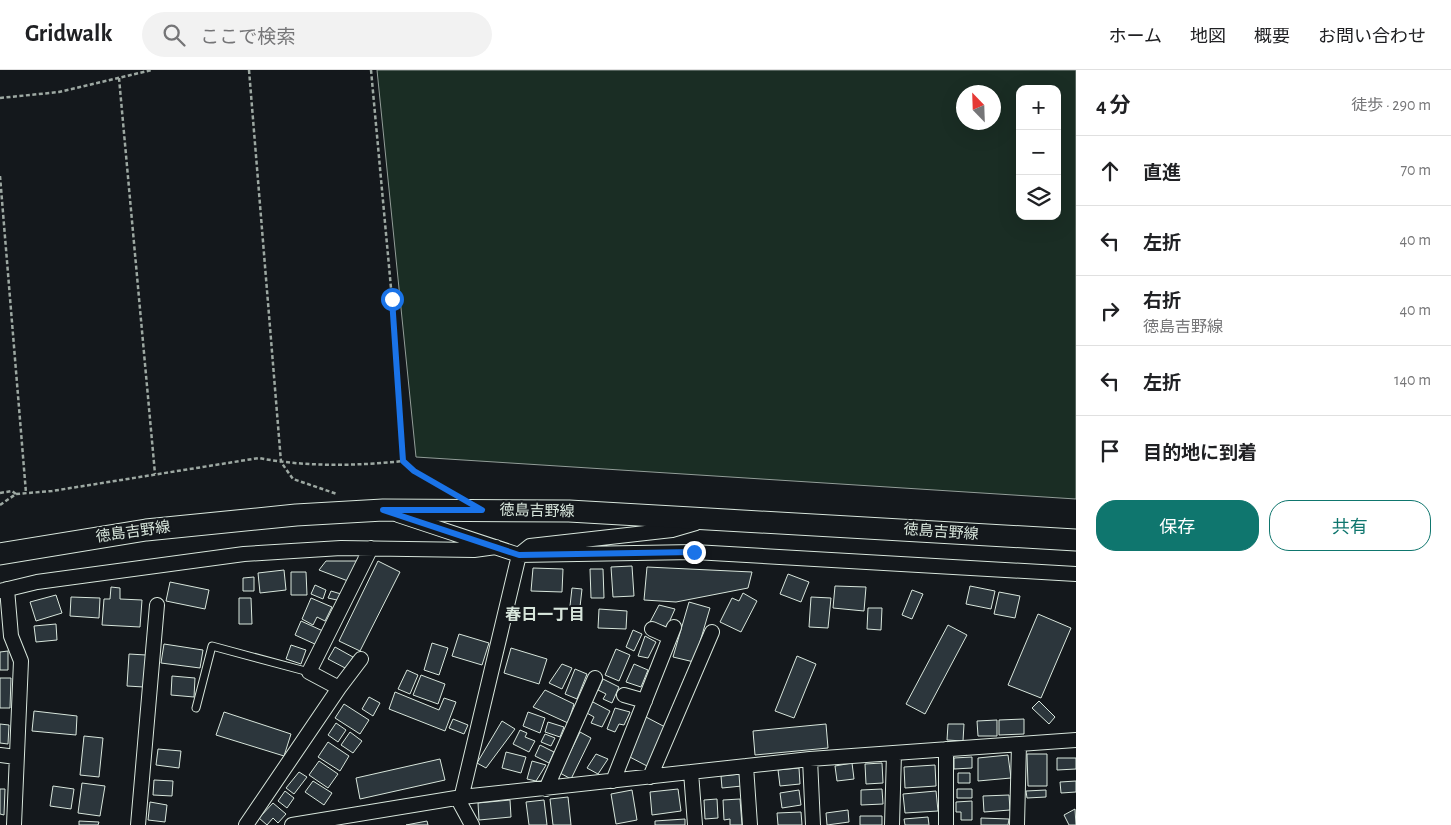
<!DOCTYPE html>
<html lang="ja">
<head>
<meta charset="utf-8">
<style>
	:root { --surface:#fff; --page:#f2f2f2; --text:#202124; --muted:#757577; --line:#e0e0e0; --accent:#0f766e }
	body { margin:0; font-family:"Alegreya Sans","Noto Sans JP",sans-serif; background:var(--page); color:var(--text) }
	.controls { position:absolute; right:15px; top:15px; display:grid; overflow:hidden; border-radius:10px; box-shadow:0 5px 20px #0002 }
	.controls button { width:45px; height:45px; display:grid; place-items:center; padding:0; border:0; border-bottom:1px solid var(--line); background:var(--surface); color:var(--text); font:25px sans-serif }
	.compass { position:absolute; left:956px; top:15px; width:45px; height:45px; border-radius:50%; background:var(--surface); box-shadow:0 5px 20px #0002; rotate:337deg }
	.stop { position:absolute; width:15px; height:15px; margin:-11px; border:4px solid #1a73e8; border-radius:50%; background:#fff }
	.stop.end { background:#1a73e8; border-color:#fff; box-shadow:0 1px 5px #0008 }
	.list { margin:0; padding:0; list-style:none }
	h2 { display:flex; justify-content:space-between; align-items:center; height:65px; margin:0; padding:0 20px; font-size:21px }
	h2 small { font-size:16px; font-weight:400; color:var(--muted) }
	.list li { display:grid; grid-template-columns:32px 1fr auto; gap:15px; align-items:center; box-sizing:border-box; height:70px; padding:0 20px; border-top:1px solid var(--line) }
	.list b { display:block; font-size:19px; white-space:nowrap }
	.list p { margin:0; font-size:16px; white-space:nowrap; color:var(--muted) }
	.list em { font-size:16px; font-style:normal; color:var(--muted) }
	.actions { display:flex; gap:10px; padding:15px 20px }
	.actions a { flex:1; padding:11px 0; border:1px solid var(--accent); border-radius:20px; text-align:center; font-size:18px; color:var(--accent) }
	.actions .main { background:var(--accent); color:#fff }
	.icon { flex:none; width:28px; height:28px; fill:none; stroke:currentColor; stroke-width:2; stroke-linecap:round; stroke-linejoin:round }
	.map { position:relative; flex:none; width:1076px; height:755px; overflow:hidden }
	header { display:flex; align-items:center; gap:30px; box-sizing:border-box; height:70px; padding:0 25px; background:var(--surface); border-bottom:1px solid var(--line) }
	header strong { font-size:24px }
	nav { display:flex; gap:28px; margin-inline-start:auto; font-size:18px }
	.search { width:350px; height:45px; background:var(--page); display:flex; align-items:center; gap:12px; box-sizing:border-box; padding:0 18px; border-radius:28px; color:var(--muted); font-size:19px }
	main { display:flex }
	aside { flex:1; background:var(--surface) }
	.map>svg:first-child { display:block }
	.green { fill:#1a2d24; stroke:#939e99; fill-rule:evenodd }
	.building { fill:#2c363c; stroke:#d8e6dc }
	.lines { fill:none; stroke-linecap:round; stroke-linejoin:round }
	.service-casing { stroke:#d8e6dc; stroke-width:9 }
	.minor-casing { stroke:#d8e6dc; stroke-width:16 }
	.primary-casing { stroke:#d8e6dc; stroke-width:23 }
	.path { stroke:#9da8a2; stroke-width:2.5; stroke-dasharray:4 2.5; stroke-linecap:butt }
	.service { stroke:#14181c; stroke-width:7 }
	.minor { stroke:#14181c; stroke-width:14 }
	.primary { stroke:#14181c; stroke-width:21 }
	.route { stroke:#1a73e8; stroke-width:6 }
	.labels { text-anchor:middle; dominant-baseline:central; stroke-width:4; stroke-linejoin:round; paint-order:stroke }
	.street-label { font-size:15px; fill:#d8e6dc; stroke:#14181c }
	.neighbourhood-label { font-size:16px; font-weight:bold; fill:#d8e6dc; stroke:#14181c }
</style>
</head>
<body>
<header>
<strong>Gridwalk</strong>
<div class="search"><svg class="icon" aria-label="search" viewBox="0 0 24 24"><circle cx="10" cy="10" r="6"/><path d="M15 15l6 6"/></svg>ここで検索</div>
<nav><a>ホーム</a><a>地図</a><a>概要</a><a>お問い合わせ</a></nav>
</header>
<main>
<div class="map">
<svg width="1076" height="755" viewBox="0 0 1076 755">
	<rect width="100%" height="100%" fill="#14181c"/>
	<path class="green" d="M377,0H1076V429L416,387ZM1020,19H1057V146H1020ZM964,22H994V52H964Z"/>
	<path class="building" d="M326,491H357L348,511L319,500Z
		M378,491L400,502L360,581L339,571Z
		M632,496L634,526L613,527L611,497Z
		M647,497L752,502L748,518L676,532L644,530Z
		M533,498L563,499L562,522L531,521Z
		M590,499H603L604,528H591Z
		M284,500L286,520L260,523L258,503Z
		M291,502H306L307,525H291Z
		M788,504L809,512L801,532L780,524Z
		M254,507V521H243V508Z
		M170,512L209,520L205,539L166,531Z
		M315,515L326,520L323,529L311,524Z
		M835,516L866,517L864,541L833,538Z
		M970,516L995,521L991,539L966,534Z
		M111,517L120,518V529L142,530L140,557L102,555L104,529H110Z
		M572,518L582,519L580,537L570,536Z
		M912,520L923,524L912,549L902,545Z
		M331,521L341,524L337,530L328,528Z
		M999,522L1020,526L1015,548L994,544Z
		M743,523L757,531L741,562L720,552L732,528L739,531Z
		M56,525L62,543L36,551L30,532Z
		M71,527L100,528L99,548L70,546Z
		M811,527L831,528L828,558L809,557Z
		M239,528H251L252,554H239Z
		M311,528L332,537L325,551L317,547L313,555L302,549Z
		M689,532L710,538L694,592L673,587Z
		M659,535L675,539L667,557L650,552Z
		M868,538H882L881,560L867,559Z
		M599,539L627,541L626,559L598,558Z
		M1038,544L1071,558L1041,628L1008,615Z
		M301,551L323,561L317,575L295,565Z
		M56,554L57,570L36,572L34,556Z
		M948,555L967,565L925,644L906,634Z
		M633,560L642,564L634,581L626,577Z
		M459,564L489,573L482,595L452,586Z
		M645,566L656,572L648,588L638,586Z
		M432,573L448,578L439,605L424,600Z
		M164,574L203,580L200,598L161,593Z
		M291,575L306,580L301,594L286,589Z
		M335,577L353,587L347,599L328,589Z
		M511,578L547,589L539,614L504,603Z
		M616,579L630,585L619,611L605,605Z
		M8,581V600H0V582Z
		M129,584L146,585L144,617L127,616Z
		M797,586L816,594L794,648L775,641Z
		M562,594L572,598L562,619L549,613Z
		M634,594L648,600L641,617L626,612Z
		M575,599L587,604L577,629L565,624Z
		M407,600L418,605L410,624L398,619Z
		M421,605L445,614L438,634L413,625Z
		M172,606L195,608L194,627L171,625Z
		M0,608H11L10,638H0Z
		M603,609L619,617L612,633L603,629L606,624L598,620Z
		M545,620L574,634L568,653L533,637Z
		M395,622L439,640L444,628L456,632L445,661L389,639Z
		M369,627L380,633L373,646L362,639Z
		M591,631L610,641L602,657L591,653L594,647L585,642Z
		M1039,631L1055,647L1049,654L1032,638Z
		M344,634L369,650L360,664L335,648Z
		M615,638L630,642L624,655L619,654L615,662L607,659Z
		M34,641L77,646L76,665L32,661Z
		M224,642L291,664L284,686L216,665Z
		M528,642L545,648L540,663L523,656Z
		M646,647L667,658L647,696L626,685Z
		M453,649L468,655L464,664L449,658Z
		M1024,649V664L999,665V650Z
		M997,650V666H978L977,651Z
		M502,651L515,659L486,698L477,693Z
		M548,652L564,657L560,667L545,662Z
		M336,653L346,660L338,672L328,665Z
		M0,654L9,655L8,674L0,673Z
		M826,654L828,678L755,685L753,661Z
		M948,654H964L963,671L947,670Z
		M520,660L527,663L525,667L535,671L529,682L513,674Z
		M350,662L362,671L353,683L341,675Z
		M580,662L591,668L571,709L560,703Z
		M545,664L555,668L551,676L541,672Z
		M84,666L103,668L99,707L80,705Z
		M328,672L349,686L340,701L318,687Z
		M540,675L554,682L549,693L535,686Z
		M158,679L181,681L179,698L156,695Z
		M506,682L526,687L521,703L502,698Z
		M596,684L608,689L598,704L587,698Z
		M1027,684H1047V716H1028Z
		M1008,685L1011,708L978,711V688Z
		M972,687V698L954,699V688Z
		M1057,688H1076V699L1057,700Z
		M440,689L445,710L360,729L356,708Z
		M319,691L338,704L328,718L309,705Z
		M532,691L546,695L536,711L527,709Z
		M852,693L854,709L837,711L835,696Z
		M882,693L883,713L866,714L865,694Z
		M935,695L936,716L905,718L904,697Z
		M799,698L800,714L780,716L778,700Z
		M299,702L307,707L294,724L286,718Z
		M958,703H970V713H958Z
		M741,704L742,716L722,718L721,706Z
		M154,710L173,711L172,726L153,725Z
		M313,711L332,723L324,735L305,722Z
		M1076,711V722L1061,723L1060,712Z
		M82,713L105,716L100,746L78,743Z
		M53,716L74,719L71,739L50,736Z
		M0,719H5L4,745L0,744Z
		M678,719L681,741L652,745L650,722Z
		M882,719L883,734L861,735V720Z
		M957,719H972V728H957Z
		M632,720L637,750L616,754L611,724Z
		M799,720L801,735L782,738L780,723Z
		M1046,720V727L1027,728L1026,721Z
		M285,721L294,728L287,738L278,731Z
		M936,721L938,741L905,743L903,724Z
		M1009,725L1010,740L984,742L983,726Z
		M568,727L571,755H553L550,729Z
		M717,729L718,748L705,749L704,730Z
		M740,729L742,755H730V749L724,750L723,730Z
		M510,730L511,747L479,750L478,733Z
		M544,730L547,755H529L526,732Z
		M972,731V750H961V742H956V732Z
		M150,732L167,735L165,752L148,750Z
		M273,733L286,744L278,753L273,748L267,755L259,748Z
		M1075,739L1076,755H1069L1064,745Z
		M848,740L849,752L827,755L826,743Z
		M801,742L802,755H778L777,743Z
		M860,746H882V755H860Z
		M928,747L929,755H905L904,749Z
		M981,748L1009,749L1008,755H981Z
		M685,749V755H655V751Z
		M79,751L99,752L98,755H79Z
		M427,751L428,755H406Z"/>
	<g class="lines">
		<defs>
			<path id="service" d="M196,638L212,576L309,602"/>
			<path id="minor" d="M398,445L519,485L460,733L472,755
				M520,484L530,476L672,460L696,453
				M519,485L694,482L1076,504
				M7,519L11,566L21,591L14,755
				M0,521L37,512L244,484L341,478L474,480L496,477
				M652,559L670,567
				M339,618L361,589
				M624,625L645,631
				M0,685L16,687
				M810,689L813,755
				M746,696L750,755
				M691,702L695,755
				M650,707L712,562
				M613,711L674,557
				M546,719L595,608
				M138,755L157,535
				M246,755L339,618L309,602L371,478
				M292,755L462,727L810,689L1076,670
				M892,755L894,683
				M946,755V679
				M1017,755L1019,674"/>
			<path id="primary" d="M0,484L146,460L296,445L383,440L569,441L1076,470"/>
		</defs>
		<use href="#service" class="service-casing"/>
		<use href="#minor" class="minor-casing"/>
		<use href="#primary" class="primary-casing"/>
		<path class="path" d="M249,0L281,392L293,409L337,424
			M371,0L392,229L403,391
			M119,8L155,404
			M0,28L59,22L152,0
			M0,106L26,423
			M0,423L12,421L16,424
			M0,435L16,424L52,421L259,388C305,397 357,396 403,391L414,401L451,422"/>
		<use href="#service" class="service"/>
		<use href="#minor" class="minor"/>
		<use href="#primary" class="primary"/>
	</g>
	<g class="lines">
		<path class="route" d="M392,229L403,391L414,401L482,440H383L519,485L694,482"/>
	</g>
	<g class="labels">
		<g class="street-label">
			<text transform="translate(537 441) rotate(1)">徳島吉野線</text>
			<text transform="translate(133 462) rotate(-8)">徳島吉野線</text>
			<text transform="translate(941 462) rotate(4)">徳島吉野線</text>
		</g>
		<g class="neighbourhood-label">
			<text x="545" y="545">春日一丁目</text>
		</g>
	</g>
</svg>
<div class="controls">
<button>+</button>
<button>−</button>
<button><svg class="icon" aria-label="layers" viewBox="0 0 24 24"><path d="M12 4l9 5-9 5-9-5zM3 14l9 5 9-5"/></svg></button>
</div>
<svg class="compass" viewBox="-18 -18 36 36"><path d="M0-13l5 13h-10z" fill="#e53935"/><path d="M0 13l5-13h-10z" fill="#757577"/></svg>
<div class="stop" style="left:392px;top:229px"></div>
<div class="stop end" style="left:694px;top:482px"></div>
</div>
<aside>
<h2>4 分<small>徒歩 · 290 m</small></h2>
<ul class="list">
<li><svg class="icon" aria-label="ahead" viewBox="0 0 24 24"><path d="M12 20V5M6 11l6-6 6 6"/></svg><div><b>直進</b></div><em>70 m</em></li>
<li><svg class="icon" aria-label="left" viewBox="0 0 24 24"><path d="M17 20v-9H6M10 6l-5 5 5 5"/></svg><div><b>左折</b></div><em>40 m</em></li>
<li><svg class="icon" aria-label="right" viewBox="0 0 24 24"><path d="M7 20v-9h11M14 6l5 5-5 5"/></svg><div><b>右折</b><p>徳島吉野線</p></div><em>40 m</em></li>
<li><svg class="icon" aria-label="left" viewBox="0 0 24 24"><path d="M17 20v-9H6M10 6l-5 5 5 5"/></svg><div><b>左折</b></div><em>140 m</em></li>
<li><svg class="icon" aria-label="arrive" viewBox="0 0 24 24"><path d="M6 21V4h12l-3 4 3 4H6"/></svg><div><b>目的地に到着</b></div></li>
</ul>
<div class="actions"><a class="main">保存</a><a>共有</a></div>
</aside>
</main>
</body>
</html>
